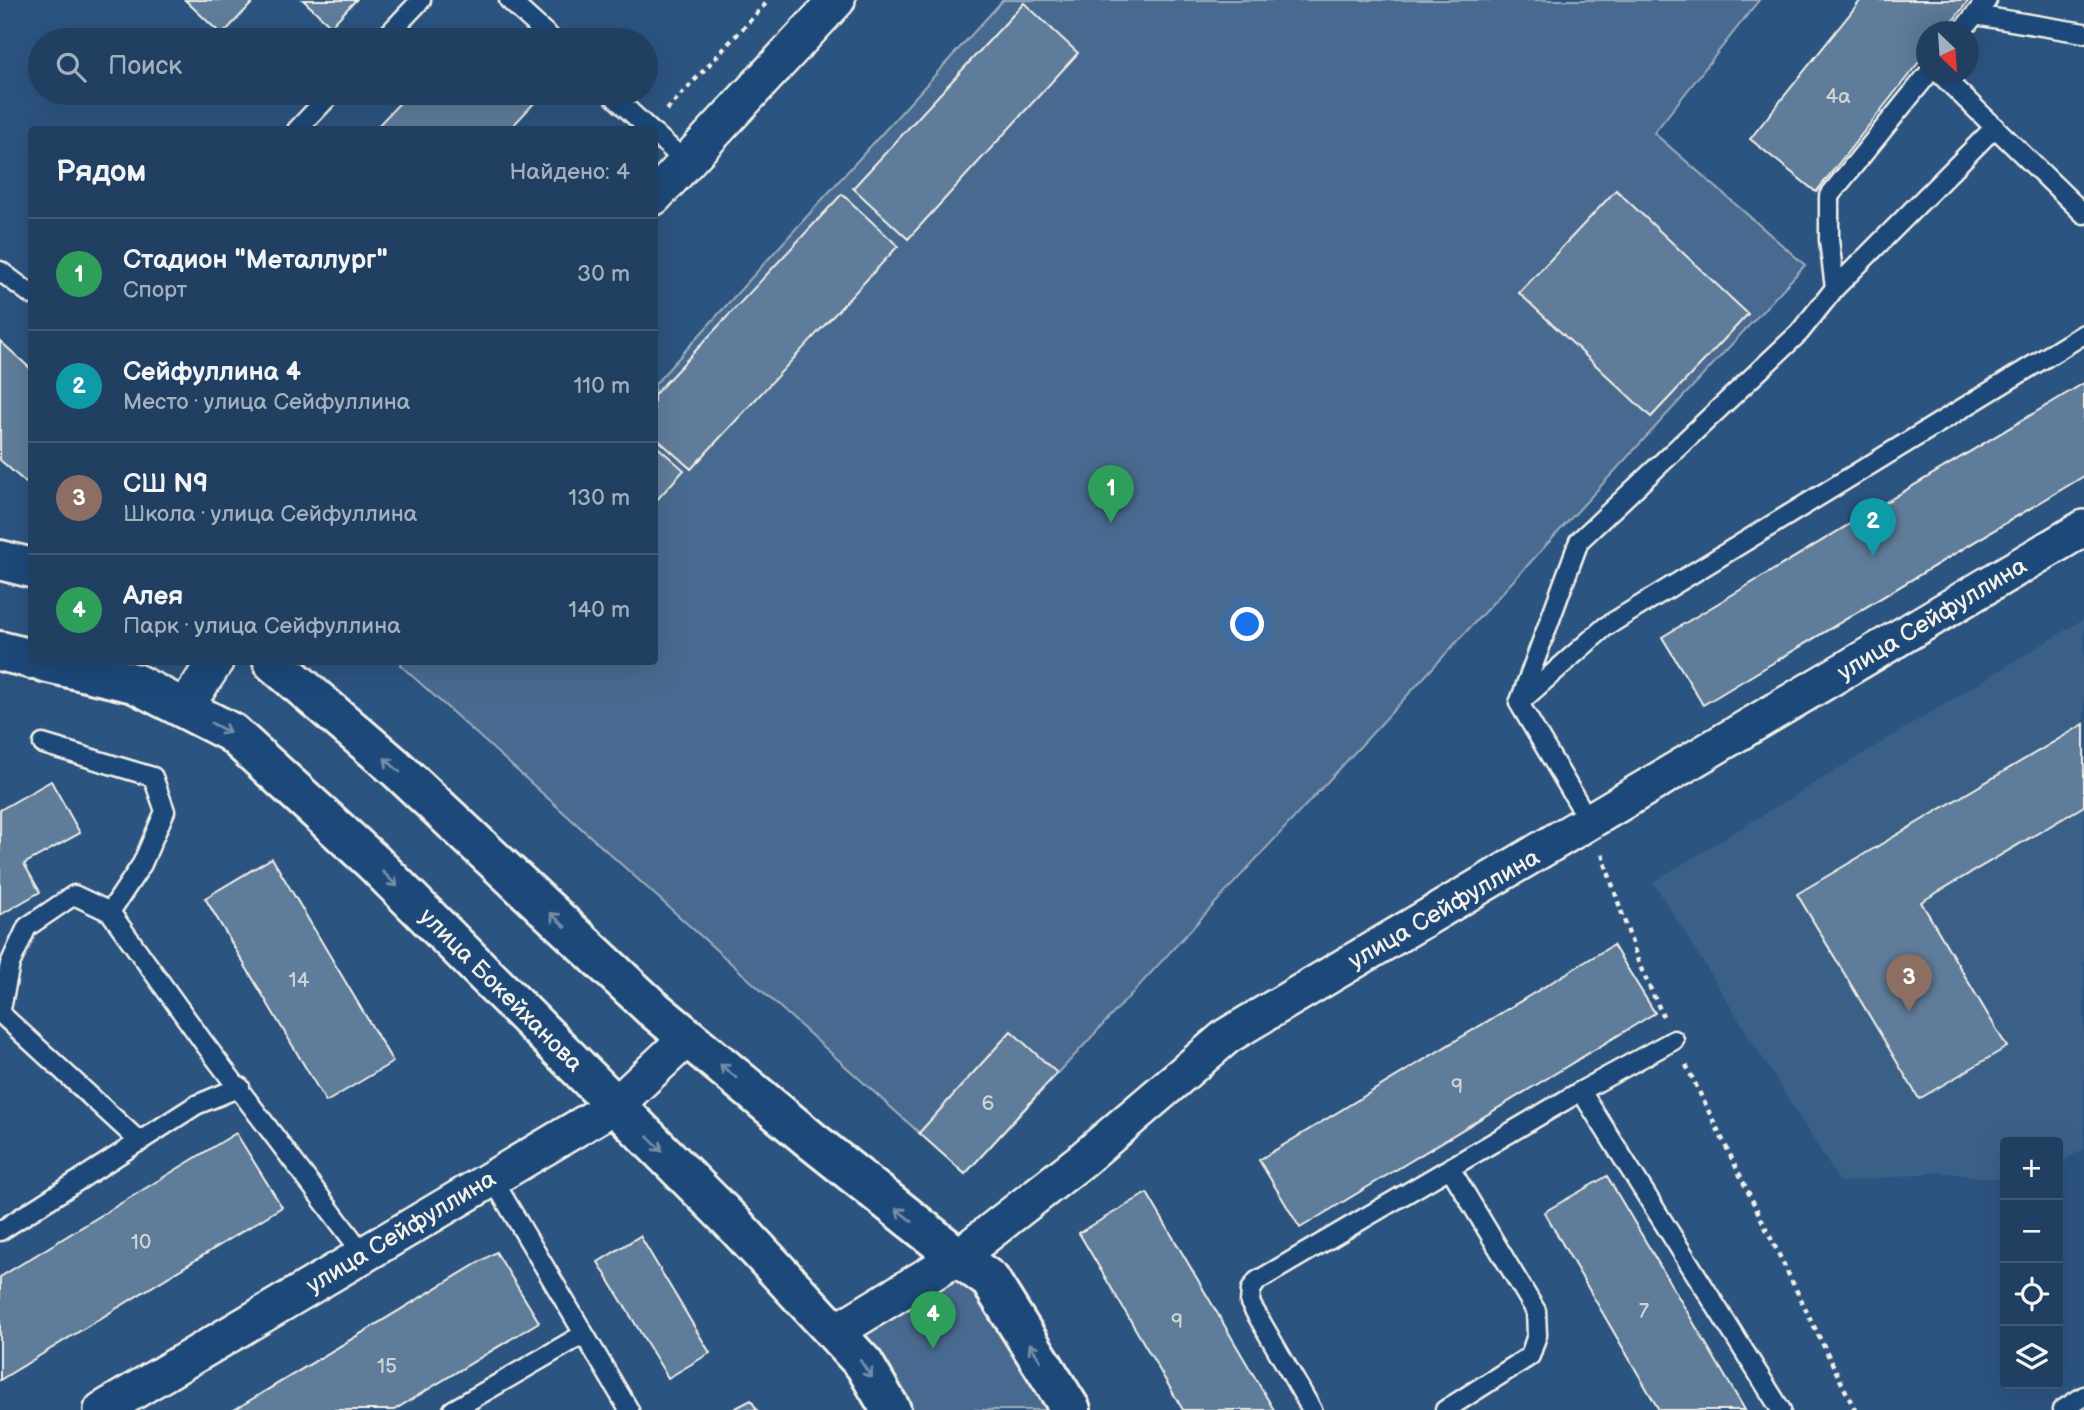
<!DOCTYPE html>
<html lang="ru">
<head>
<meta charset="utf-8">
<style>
	:root { --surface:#213f61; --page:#2d4a6a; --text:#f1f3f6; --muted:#a2afbd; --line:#3e5876; --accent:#8abfa5 }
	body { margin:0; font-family:"Balsamiq Sans",sans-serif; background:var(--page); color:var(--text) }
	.controls { position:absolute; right:21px; bottom:21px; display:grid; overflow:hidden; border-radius:7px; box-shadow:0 7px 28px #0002 }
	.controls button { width:63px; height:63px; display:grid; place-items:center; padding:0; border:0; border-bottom:2px solid var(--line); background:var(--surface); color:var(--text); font:35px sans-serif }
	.compass { position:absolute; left:1916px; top:21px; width:63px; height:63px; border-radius:50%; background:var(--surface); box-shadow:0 7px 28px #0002; rotate:155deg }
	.you { position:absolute; left:1248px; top:625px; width:24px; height:24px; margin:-18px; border:5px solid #fff; border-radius:50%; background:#1a73e8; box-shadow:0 0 0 10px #1a73e833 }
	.badge { display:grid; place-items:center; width:46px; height:46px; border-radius:50%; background:var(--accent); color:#fff; font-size:23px; font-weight:700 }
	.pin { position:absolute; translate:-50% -58px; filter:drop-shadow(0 2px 4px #0008) }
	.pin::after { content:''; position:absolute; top:37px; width:24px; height:21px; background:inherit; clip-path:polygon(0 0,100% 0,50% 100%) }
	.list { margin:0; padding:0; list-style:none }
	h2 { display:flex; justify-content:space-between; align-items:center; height:91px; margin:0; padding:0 28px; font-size:30px }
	h2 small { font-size:23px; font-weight:400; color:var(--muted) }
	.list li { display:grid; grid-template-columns:46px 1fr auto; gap:21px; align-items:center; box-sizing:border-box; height:112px; padding:0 28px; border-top:2px solid var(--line) }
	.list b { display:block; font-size:26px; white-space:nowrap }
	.list p { margin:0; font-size:23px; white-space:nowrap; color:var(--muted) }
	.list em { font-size:23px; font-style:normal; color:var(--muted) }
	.icon { flex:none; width:38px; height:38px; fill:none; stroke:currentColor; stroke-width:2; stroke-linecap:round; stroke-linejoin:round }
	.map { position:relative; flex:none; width:2084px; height:1410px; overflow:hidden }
	.search { position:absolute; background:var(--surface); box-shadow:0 7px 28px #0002; left:28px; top:28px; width:630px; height:77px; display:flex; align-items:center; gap:18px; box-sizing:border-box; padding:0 24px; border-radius:38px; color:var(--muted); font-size:26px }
	.panel { position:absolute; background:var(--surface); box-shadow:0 7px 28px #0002; left:28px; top:126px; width:630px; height:539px; border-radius:7px }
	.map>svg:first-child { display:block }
	.built { fill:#3b6088 }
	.green { fill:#496b90; stroke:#9eaebc; stroke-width:2 }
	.building { fill:#5e7b9a; stroke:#f4f1e8; stroke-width:2 }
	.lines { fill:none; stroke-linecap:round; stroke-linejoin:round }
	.service-casing { stroke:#f4f1e8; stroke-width:23 }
	.minor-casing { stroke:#f4f1e8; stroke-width:40 }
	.tertiary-casing { stroke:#f4f1e8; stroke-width:44 }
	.path { stroke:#f4f1e8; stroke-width:4.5; stroke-dasharray:5 5; stroke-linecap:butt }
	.service { stroke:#1f4a7a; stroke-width:18 }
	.minor { stroke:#1f4a7a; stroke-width:35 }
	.tertiary { stroke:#1f4a7a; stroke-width:38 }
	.oneway { stroke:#748da6 }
	.labels { text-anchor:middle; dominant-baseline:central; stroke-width:7; stroke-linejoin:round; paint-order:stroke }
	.number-label { font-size:21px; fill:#ced4d4 }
	.street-label { font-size:24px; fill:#f4f1e8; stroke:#1f4a7a }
</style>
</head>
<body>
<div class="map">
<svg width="2084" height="1410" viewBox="0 0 2084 1410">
	<rect width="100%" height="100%" fill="#2c5481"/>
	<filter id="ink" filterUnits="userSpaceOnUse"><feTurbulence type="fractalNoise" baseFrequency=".0143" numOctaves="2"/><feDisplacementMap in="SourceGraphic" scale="14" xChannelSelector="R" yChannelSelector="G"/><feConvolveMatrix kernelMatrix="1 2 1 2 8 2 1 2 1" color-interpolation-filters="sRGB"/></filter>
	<g filter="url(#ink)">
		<path class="built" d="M2084,619V1149L2058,1165V1142H2005V1180L1941,1172L1840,1182L1653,882Z"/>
		<path class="green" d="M1003,0H1759L1654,133L1805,265L965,1174L400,665L403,662H654L655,384Z
			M961,1275L1048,1410H900L849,1336Z"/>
		<path class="building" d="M185,0H255L222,35Z
			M303,0H356L331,26Z
			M1861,0H1969L1944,32H1926V53L1816,192L1750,139Z
			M1024,3L1078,53L908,239L853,188Z
			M466,33L474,40H458Z
			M409,93H530L537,100L509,130H374Z
			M1616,190L1748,314L1651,417L1519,293Z
			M842,194L898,246L691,469L654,436V395Z
			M0,341L32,370V488L0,460Z
			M2084,383V476L1703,705L1662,637Z
			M654,444L684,470L654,503Z
			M2084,724V806L1921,902L2007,1047L1919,1099L1797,894Z
			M51,781L80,833L24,864L40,892L0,915V810Z
			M272,858L393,1062L326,1102L205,898Z
			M1613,945L1655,1013L1300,1228L1259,1160Z
			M1011,1031L1057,1073L965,1174L919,1133Z
			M236,1133L282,1207L0,1380V1277Z
			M1607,1176L1745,1410H1659L1544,1212Z
			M1147,1193L1274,1410H1183L1079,1233Z
			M640,1236L710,1353L668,1378L598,1262Z
			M496,1252L539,1322L394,1410H234Z
			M751,1400L757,1410H732Z"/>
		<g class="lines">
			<defs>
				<path id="service" d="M509,0L553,40
					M1975,15L2084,33
					M1961,32L1987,0
					M383,40L421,0
					M1940,74L2084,214
					M610,93L650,130
					M297,130L332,93
					M654,133L687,163
					M0,271L32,295
					M1835,288L1995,127
					M1520,701L1579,541L1799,333L1835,288L1829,240V196L1928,74
					M43,744L153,777L165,811L142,864L110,912
					M1590,823L1519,703L1605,627L2084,334
					M0,1013L140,1142
					M0,1014L10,964L27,927L74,895L110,912L204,1043L364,1255
					M1581,1091L1781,1410
					M492,1178L629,1410
					M0,1231L196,1105L240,1087
					M453,1410L584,1334
					M1312,1410L1250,1303L1251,1290L1257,1281L1581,1091L1674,1040
					M1445,1410L1530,1356L1537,1335L1536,1311L1450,1168
					M2062,1410L2084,1396"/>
				<path id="minor" d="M654,197L837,0
					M184,709L215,662
					M835,1332L958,1257L1082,1160L1227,1036L2084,528
					M102,1410L616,1105L688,1037"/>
				<path id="tertiary" d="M0,560L32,568
					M0,651L32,659
					M44,662L134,683L232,733L373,862L734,1224L864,1364L891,1410
					M273,662L396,768L651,1007L811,1140L958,1257L990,1280L1071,1410"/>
			</defs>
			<use href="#service" class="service-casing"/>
			<use href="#minor" class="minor-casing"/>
			<use href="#tertiary" class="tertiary-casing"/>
			<path class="path" d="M667,110L769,0
				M1602,854L1639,964L1663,1016
				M1686,1065L1855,1410"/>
			<use href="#service" class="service"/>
			<use href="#minor" class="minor"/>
			<use href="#tertiary" class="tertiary"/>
		</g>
		<defs><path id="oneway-shaft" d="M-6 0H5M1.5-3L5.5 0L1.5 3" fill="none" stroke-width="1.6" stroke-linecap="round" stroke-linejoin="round" transform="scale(1.75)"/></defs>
		<g class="oneway">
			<use href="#oneway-shaft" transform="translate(221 728) rotate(27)"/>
			<use href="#oneway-shaft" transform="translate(392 765) rotate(-138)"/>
			<use href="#oneway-shaft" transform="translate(390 879) rotate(45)"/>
			<use href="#oneway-shaft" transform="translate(558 920) rotate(-137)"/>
			<use href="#oneway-shaft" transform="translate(728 1071) rotate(-140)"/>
			<use href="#oneway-shaft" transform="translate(655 1144) rotate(45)"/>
			<use href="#oneway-shaft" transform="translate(904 1215) rotate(-141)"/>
			<use href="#oneway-shaft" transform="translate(1035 1352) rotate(-122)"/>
			<use href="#oneway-shaft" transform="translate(866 1369) rotate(56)"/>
		</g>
	</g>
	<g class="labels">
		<g class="number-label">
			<text x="1838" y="96">4а</text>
			<text x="299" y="980">14</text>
			<text x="1457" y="1086">9</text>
			<text x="988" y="1103">6</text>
			<text x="141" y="1242">10</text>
			<text x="1644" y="1311">7</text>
			<text x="1177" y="1321">9</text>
			<text x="387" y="1366">15</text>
		</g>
		<g class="street-label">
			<text transform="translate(1932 619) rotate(-31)">улица Сейфуллина</text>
			<text transform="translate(1444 909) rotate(-30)">улица Сейфуллина</text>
			<text transform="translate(501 990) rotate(45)">улица Бокейханова</text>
			<text transform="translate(401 1232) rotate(-31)">улица Сейфуллина</text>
		</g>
	</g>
</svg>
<div class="controls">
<button>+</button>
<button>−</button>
<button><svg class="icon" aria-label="locate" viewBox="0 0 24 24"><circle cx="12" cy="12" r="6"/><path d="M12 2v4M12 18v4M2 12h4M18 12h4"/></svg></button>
<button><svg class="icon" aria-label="layers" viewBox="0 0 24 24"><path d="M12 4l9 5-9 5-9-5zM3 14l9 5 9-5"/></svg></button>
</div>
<svg class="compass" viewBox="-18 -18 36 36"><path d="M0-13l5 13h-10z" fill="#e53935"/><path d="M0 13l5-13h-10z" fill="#a2afbd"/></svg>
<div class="you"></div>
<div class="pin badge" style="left:1111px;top:523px;background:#2e9e5b">1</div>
<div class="pin badge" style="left:1873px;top:556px;background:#0f9aa8">2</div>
<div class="pin badge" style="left:1909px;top:1012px;background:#8d6e63">3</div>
<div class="pin badge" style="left:933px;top:1349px;background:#2e9e5b">4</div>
<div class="search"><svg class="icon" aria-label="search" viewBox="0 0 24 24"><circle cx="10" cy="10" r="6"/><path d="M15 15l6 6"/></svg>Поиск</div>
<section class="panel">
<h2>Рядом<small>Найдено: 4</small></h2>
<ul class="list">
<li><span class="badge" style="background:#2e9e5b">1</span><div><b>Стадион &quot;Металлург&quot;</b><p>Спорт</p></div><em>30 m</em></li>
<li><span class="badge" style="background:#0f9aa8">2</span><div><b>Сейфуллина 4</b><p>Место · улица Сейфуллина</p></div><em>110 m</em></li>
<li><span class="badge" style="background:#8d6e63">3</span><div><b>СШ N9</b><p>Школа · улица Сейфуллина</p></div><em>130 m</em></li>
<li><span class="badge" style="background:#2e9e5b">4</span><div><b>Алея</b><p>Парк · улица Сейфуллина</p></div><em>140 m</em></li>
</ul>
</section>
</div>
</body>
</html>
